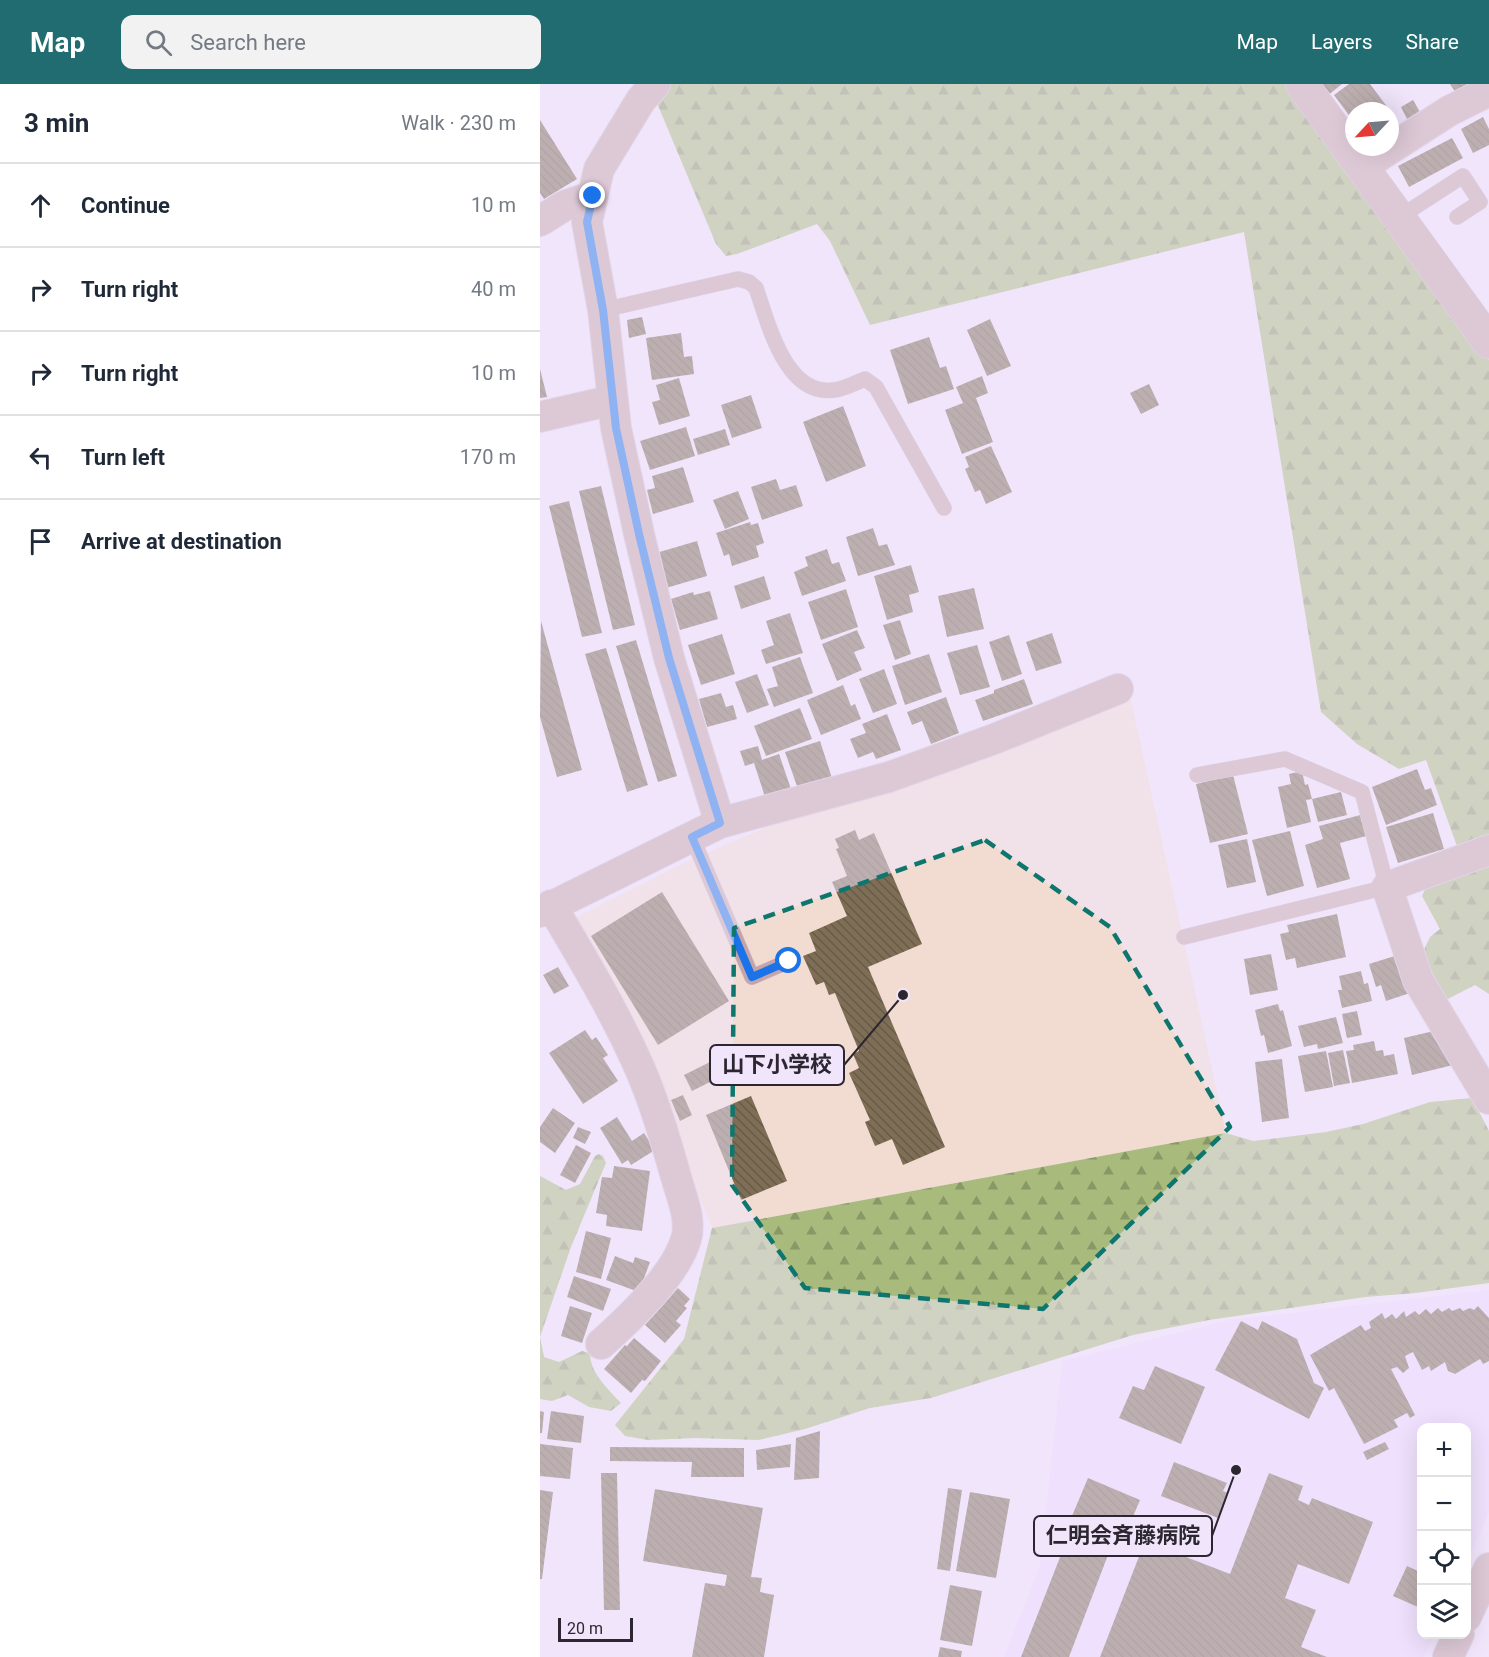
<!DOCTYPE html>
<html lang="en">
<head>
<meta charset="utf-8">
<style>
	:root { --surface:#fff; --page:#f2f2f3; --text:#1f2937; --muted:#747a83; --line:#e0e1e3; --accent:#216c70 }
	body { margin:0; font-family:Roboto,"Noto Sans JP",sans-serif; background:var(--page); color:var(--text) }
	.controls { position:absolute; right:18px; bottom:18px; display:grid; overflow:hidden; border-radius:12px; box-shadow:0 6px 24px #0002 }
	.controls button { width:54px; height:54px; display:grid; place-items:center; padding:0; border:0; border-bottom:2px solid var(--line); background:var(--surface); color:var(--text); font:30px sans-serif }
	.compass { position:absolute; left:805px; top:18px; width:54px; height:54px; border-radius:50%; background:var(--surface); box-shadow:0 6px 24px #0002; rotate:244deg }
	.scale { position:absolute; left:18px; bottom:15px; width:75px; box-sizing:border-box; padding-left:6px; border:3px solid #2c2630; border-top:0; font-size:16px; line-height:21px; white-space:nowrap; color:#2c2630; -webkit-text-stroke:4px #f1e5fb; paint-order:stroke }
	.stop { position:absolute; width:18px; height:18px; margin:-14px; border:4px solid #1a73e8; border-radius:50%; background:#fff }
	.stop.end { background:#1a73e8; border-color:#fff; box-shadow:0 2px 6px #0008 }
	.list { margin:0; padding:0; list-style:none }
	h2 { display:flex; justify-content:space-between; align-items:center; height:78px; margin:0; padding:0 24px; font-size:26px }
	h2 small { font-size:20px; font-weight:400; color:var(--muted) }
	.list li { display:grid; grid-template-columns:39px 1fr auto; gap:18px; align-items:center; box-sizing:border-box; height:84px; padding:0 24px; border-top:2px solid var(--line) }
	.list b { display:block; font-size:22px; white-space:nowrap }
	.list em { font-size:20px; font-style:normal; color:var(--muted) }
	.icon { flex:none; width:33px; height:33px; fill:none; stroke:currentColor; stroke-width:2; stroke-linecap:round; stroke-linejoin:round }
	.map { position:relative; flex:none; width:949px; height:1573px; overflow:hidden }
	header { display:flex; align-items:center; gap:36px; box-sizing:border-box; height:84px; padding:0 30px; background:var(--accent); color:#fff }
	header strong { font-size:28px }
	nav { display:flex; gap:33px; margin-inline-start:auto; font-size:21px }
	.search { width:420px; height:54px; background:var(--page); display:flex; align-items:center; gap:15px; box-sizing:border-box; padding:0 21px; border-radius:12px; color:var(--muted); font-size:22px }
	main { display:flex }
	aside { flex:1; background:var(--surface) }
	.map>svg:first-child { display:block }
	.built { fill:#eedbfe }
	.education { fill:#f2dbd0 }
	.forest { fill:url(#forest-firs) }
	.building { fill:url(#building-back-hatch) }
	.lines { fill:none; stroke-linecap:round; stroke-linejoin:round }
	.service-casing { stroke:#cec3d6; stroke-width:16 }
	.minor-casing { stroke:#cec3d6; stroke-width:32 }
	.tertiary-casing { stroke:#cec3d6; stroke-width:34 }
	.service { stroke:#c5a4a9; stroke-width:15 }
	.minor { stroke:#c5a4a9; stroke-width:30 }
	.tertiary { stroke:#c5a4a9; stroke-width:33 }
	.route { stroke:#1a73e8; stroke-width:8 }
	.marked { fill:none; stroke:#0f766e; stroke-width:4.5; stroke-dasharray:12 8; stroke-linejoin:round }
	.leader { fill:none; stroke:#2c2630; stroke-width:2 }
	.callout-dot { fill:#2c2630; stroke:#f1e5fb; stroke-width:2 }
	.callout { fill:#f1e5fb; stroke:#2c2630; stroke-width:2 }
	.callout-label { font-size:22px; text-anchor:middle; font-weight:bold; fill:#2c2630 }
</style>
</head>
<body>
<header>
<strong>Map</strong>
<div class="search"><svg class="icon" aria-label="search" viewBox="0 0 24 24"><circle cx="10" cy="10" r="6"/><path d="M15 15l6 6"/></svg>Search here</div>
<nav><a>Map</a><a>Layers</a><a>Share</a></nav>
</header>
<main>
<aside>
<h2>3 min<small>Walk · 230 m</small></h2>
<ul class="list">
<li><svg class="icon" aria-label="ahead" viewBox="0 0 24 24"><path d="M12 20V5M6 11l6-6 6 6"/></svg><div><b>Continue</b></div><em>10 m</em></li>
<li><svg class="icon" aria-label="right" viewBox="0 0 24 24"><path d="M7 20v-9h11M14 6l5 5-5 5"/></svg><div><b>Turn right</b></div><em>40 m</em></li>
<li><svg class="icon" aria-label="right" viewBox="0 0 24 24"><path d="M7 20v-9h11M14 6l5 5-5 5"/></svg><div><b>Turn right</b></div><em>10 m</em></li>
<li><svg class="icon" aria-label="left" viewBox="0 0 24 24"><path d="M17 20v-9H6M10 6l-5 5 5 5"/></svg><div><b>Turn left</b></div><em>170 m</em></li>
<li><svg class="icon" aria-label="arrive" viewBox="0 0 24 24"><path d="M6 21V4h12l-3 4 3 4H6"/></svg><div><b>Arrive at destination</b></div></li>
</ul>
</aside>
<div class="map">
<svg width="949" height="1573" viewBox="0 0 949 1573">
	<defs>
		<pattern id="forest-firs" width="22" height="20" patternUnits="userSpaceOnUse" patternTransform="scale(1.5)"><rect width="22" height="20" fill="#a8bb7d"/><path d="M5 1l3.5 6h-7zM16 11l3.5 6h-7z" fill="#899867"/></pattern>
		<pattern id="building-back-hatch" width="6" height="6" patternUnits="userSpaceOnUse" patternTransform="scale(1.5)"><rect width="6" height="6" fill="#7f6e56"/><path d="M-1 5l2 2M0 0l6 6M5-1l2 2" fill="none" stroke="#685a48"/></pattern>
	</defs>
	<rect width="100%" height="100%" fill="#f1e5fb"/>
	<path class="built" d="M949,1206V1428L927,1478L926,1344H882V1550L894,1551L884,1573H464L500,1481L522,1277L690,1236Z"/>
	<path class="education" d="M590,612L686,1049L172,1144L108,988L33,835L146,778L252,732L323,715L441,677L548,623Z"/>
	<path class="forest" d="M124,0H750L949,276V752L918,765L886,676L859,685L817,660L781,628L704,148L330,241L290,157L277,140L197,170L186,172L176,160L114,12Z
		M949,773V910L935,901L898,920L882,870L890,853L900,845L882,812L887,801Z
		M932,1014L949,1047V1199L876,1209L825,1213L669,1236L593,1251L391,1314L330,1324L265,1345L219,1356L156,1354L108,1356L85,1352L75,1341L144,1255L172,1144L686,1049L713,1057L786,1048L823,1040L890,1018Z
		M59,1070L63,1072L66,1079L31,1163L0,1253L4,1273L19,1278L42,1267L50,1269C50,1289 68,1305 81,1319L71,1327L49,1323L28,1311L12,1317L0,1315V1092L26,1106L40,1100L55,1072Z"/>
	<path class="building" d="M778,0H802L787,12Z
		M809,0H830L857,36L850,41V27H814V38L794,11Z
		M910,0H928L916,9Z
		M873,16L880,28L867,35L861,23Z
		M943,33L949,45V61L933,69L921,45Z
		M0,36L37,95L4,115L0,109Z
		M912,54L923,74L869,103L858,82Z
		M102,233L106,250L89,254L87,236Z
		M450,235L471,282L447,292L427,246Z
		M141,249L144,273L152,272L154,290L112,296L106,254Z
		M389,253L400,284L406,282L414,305L368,320L350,266Z
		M0,285L7,313L0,314Z
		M442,292L448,309L436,314L453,358L422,370L405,326L423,319L416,303Z
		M139,294L150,332L119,341L112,318L120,316L116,301Z
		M609,300L619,321L601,330L590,309Z
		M211,311L222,344L192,354L181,321Z
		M303,322L326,382L286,398L263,338Z
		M146,343L155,372L110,386L100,357Z
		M185,345L190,361L158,371L153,355Z
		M451,362L472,408L446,420L440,406L435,408L425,385L429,383L425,373Z
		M143,383L154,418L113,430L107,406L115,404L112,392Z
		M236,395L240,406L256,401L263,422L222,436L211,403Z
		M61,402L95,541L73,546L39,407Z
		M198,407L209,435L185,445L173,416Z
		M29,417L62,549L42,553L9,422Z
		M210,438L211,441L218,439L224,459L216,462L219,473L192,482L189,470L184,472L176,449Z
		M333,444L339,462L347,460L355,481L318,492L306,453Z
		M157,457L167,492L126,504L116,469Z
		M287,465L292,480L299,478L306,497L262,512L254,488L268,482L265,473Z
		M371,481L379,508L369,511L373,528L347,536L334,492Z
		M224,492L231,515L201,525L194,502Z
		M434,504L444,545L407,553L398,512Z
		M306,505L318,543L281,556L268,518Z
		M170,507L178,535L140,546L131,515L153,508L154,511Z
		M250,529L263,569L226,580L221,566L234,561L226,537Z
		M360,536L371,570L355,576L343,541Z
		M1,537L42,686L17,693L0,633Z
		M317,546L325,564L314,568L322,586L297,597L282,560Z
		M512,549L522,579L496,587L486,558Z
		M182,550L195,590L161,601L148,561Z
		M469,551L482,590L462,597L449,558Z
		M96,556L137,692L118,698L76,562Z
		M437,561L450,603L420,611L407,569Z
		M66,564L108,701L87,708L45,570Z
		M389,570L402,608L365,621L352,582Z
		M260,573L273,609L234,623L227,605L238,602L232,583Z
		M344,585L357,620L333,629L319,595Z
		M217,590L229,621L207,629L195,598Z
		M484,595L493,620L443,637L435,616L454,609V606Z
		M303,601L311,622L315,620L321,635L281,651L267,616Z
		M181,609L186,623L193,621L197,635L167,643L159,615Z
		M406,613L419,649L391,660L382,637L372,641L367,628Z
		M260,624L272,655L226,672L214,642Z
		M347,630L361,666L336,675L333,668L318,674L310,655L326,649L322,640Z
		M280,657L292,694L258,705L245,668Z
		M218,662L222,676L239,670L252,708L226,716L214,679L205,682L200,667Z
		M877,685L885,706L891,704L897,721L846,741L832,703Z
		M762,687L765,701L768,700L772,715L766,716L771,738L747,744L738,703L751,700L749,690Z
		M693,691L708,750L670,759L656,700Z
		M801,708L807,731L778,738L772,715Z
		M893,729L904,765L858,779L846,743Z
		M824,730L830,751L800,759L810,795L777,804L765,761L783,755L779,742Z
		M315,746L319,756L334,749L382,860L328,883L405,1063L363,1081L352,1055L335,1062L325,1038L330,1036L309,989L319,984L313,970L319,967L295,909L289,911L284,898L276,901L263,872L276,867L269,849L307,832L292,798L307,792L296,765L299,764L295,755Z
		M750,747L764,802L727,812L712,756Z
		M707,755L716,798L687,804L678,761Z
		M122,808L189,917L118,961L51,852Z
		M797,830L806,873L757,884L755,874L746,876L740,850L749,848L747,841Z
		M731,870L738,906L710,911L704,875Z
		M861,870L870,909L846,917L841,901L836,903L829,880Z
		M18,883L29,902L14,910L3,891Z
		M821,887L824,900L828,899L832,917L802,924L798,906H802L799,892Z
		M738,920L740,927L743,926L752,962L728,969L724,951L721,952L715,926Z
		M817,927L822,951L807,954L802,930Z
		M796,933L803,959L778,965L777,960L764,963L758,942Z
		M45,946L52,956L56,953L68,971L63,974L78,997L43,1020L9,969Z
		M898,946L913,981L872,991L864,954Z
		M834,957L836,967L843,966L844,972L854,970L858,990L812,999L806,967L814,966L813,961Z
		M803,966L810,999L794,1002L788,969Z
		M786,967L793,1003L765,1008L758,972Z
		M742,975L749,1034L722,1038L715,978Z
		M174,976L182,992L152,1007L144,991Z
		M143,1011L152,1031L140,1037L131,1016Z
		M211,1012L247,1097L201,1116L166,1031Z
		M13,1024L35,1039L15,1069L0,1058V1043Z
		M77,1033L92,1057L104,1049L115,1066L91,1081L88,1076L82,1080L60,1044Z
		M38,1043L51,1048L45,1060L33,1054Z
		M36,1061L51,1069L35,1099L20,1091Z
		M74,1082L110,1087L102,1147L66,1142L67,1131L56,1129L62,1093L72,1094Z
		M46,1147L71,1154L61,1195L36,1188Z
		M75,1172L93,1179L95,1173L110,1178L99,1208L66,1196Z
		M34,1192L71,1205L63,1227L27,1213Z
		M138,1204L150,1215L144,1222L147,1224L136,1237L141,1241L125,1259L105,1241Z
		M30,1222L52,1229L42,1259L21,1252Z
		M938,1222L949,1234V1277L943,1280L940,1275L915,1290L908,1287L905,1278L891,1287L889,1282L882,1286L873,1268L865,1272L869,1284L863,1289L857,1283L851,1285L875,1331L870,1334L867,1329L854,1336L858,1343L824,1360L794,1304L789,1307L770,1271L821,1241L825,1247L831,1244L829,1238L842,1229L845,1235L852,1230L856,1235L864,1227L866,1233L875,1227L879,1231L886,1225L891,1230L898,1224L902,1228L909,1224L912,1227L920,1224L923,1227L930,1224L934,1226Z
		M701,1237L718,1246L722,1237L757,1255L774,1299L784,1304L769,1335L675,1286Z
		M94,1254L121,1277L105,1297L102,1296L91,1309L64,1285L85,1261L87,1262Z
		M615,1282L665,1303L641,1360L579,1334L593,1302L604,1306Z
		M0,1327L4,1328L2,1349H0Z
		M11,1327L44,1332L41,1359L7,1355Z
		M280,1347L279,1394L254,1396L256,1354Z
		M845,1358L849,1365L827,1376L823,1368Z
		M0,1360L33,1364L30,1395L0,1392Z
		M251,1360L250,1383L217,1386L216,1366Z
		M70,1363L204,1364V1393H151L152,1378L70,1377Z
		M634,1378L687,1399L683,1407L688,1409L678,1434L621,1412Z
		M61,1389H77L80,1526H64Z
		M729,1389L763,1402L758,1416L769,1421L772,1414L833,1438L809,1500L758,1480L745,1514L776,1526L761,1563L787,1573H560L605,1457L690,1490Z
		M548,1394L600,1416L581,1461L529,1439Z
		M408,1404L422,1406L410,1487L397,1485Z
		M115,1405L223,1424L211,1493L222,1494L220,1508L234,1511L224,1573H152L165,1499L185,1502L187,1491L103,1477Z
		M0,1406L13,1408L2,1495H0Z
		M430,1408L470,1415L456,1494L416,1487Z
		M537,1459L568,1471L529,1573H481L522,1468L532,1472Z
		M867,1482L882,1489V1515L878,1523L853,1512Z
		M410,1501L442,1507L432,1562L400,1556Z
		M400,1563L422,1567L421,1573H398Z"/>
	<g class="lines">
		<defs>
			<path id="service" d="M858,134L923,92L940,118L917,133
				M63,226L198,195L209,198L216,204C228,238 245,313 294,306C304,305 315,299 325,295L336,303L404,424
				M152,753L212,893L249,877
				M644,853L847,803L822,708L745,675L657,691"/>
			<path id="minor" d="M115,0L101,16L59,85L47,138L63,226L76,344L99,450L129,574L180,739
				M822,83L909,27L949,7
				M0,137L24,122L53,112
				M0,333L73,316
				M949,766L847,803L878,896L949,1015
				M11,821C43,875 75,928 100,985C115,1019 126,1057 136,1093C141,1111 152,1136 146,1155C136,1191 89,1235 61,1260
				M0,828L180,739L349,693L454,655L578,605
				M926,1533L949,1484
				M908,1573L919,1550"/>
			<path id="tertiary" d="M762,0L949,258"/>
		</defs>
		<use href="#service" class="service-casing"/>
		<use href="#minor" class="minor-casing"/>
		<use href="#tertiary" class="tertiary-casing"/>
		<use href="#service" class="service"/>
		<use href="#minor" class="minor"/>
		<use href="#tertiary" class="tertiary"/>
	</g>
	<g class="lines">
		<path class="route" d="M53,112L47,138L63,226L76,344L99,450L129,574L180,739L152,753L212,893L249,877"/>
	</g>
	<path d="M0 0H949V1573H0ZM445,756L570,843L690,1043L503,1225L265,1204L192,1101L194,844Z" fill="#f1e5fb" fill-opacity=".55" fill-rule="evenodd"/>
	<path class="marked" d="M445,756L570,843L690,1043L503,1225L265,1204L192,1101L194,844Z"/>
	<path class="leader" d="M363 911L304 981M696 1386L672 1452"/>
	<g class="callout-dot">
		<circle cx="363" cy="911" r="6"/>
		<circle cx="696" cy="1386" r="6"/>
	</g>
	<g class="callout">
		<rect x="170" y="961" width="134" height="40" rx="6"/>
		<rect x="494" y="1432" width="178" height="40" rx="6"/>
	</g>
	<g class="callout-label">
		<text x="237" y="988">山下小学校</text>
		<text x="583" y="1459">仁明会斉藤病院</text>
	</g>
</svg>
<div class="controls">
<button>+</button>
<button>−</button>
<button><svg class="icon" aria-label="locate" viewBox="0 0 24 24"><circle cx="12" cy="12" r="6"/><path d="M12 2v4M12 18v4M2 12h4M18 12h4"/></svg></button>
<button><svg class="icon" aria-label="layers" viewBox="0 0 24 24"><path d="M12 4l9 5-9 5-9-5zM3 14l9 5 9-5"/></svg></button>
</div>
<svg class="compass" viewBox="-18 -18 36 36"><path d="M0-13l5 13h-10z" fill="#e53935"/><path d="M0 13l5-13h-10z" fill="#747a83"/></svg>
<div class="scale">20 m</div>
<div class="stop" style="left:249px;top:877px"></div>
<div class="stop end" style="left:53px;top:112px"></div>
</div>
</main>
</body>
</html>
